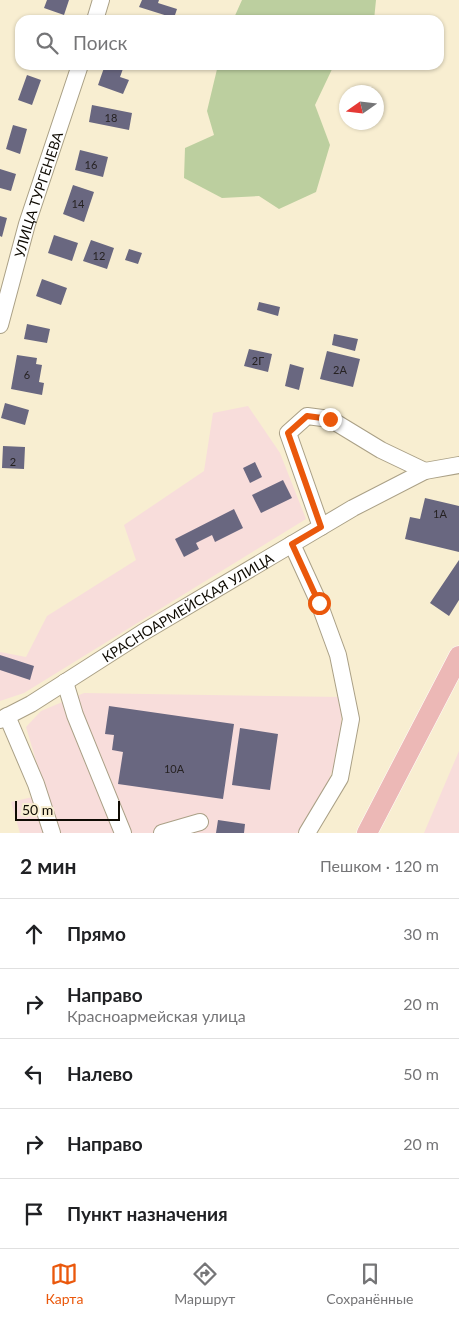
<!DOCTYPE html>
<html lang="ru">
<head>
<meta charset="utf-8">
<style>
	:root { --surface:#fff; --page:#f2f2f2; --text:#202124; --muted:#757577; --line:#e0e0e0; --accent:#ea580c }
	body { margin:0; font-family:Lato,sans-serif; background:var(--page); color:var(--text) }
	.compass { position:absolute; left:339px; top:85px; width:45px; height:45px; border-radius:50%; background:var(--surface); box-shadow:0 1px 4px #0004; rotate:256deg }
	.scale { position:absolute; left:15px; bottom:12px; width:105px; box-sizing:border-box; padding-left:5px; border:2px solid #0f0b03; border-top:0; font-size:14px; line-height:18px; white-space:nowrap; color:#0f0b03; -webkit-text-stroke:4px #f8eed1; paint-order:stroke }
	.stop { position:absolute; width:15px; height:15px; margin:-11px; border:4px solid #ea580c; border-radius:50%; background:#fff }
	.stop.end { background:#ea580c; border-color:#fff; box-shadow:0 1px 5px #0008 }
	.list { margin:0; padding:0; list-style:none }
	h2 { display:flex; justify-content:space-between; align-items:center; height:65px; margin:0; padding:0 20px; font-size:21px }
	h2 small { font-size:16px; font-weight:400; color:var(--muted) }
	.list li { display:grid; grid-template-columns:32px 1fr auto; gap:15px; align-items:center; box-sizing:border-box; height:70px; padding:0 20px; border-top:1px solid var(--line) }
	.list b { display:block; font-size:19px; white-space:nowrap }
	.list p { margin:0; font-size:16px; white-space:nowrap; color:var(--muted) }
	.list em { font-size:16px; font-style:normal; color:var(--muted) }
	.icon { flex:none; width:28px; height:28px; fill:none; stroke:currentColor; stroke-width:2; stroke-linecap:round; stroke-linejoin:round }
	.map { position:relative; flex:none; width:459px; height:833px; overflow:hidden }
	.search { position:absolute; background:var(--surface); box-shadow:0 1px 4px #0004; left:15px; right:15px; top:15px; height:55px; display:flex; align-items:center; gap:12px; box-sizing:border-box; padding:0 18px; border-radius:15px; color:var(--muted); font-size:19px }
	.sheet { height:415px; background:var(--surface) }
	nav { display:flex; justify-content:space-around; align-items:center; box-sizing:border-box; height:70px; border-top:1px solid var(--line); background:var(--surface); font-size:14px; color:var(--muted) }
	nav a { display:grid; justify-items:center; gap:2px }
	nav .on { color:var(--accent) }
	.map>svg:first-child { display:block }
	.industrial { fill:#f8dddb }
	.green { fill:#bccf9f }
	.building { fill:#696780 }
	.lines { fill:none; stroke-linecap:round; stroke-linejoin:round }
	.minor-casing { stroke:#aaa086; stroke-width:18 }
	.major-casing { stroke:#fff; stroke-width:21 }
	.minor { stroke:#fff; stroke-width:16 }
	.major { stroke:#ecb8b6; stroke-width:20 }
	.route { stroke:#ea580c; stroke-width:6 }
	.labels { text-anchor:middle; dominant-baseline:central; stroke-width:4; stroke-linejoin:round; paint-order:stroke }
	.number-label { font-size:11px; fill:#262222 }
	.street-label { font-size:14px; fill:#0f0b03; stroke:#f8eed1 }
</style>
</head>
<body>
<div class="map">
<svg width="459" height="833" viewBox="0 0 459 833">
	<rect width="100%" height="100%" fill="#f8eed1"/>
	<path class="industrial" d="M248,406L280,453L306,519L24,693L0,701V652L26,657L47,616L136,560L124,525L204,471L213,413Z
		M84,693L342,697L340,749L327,785L299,832L296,833H20L11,802L46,794L26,727L41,711Z
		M459,751V833H424Z"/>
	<path class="green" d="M242,0H376L374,20H233Z
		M218,65H334L315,105L330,145L316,192L279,209L259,196L222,198L184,178L185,148L214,135L207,111Z"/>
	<path class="building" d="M47,0H69L64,15L44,8Z
		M142,0H159L158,3L177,9L174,18L139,7Z
		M105,65L124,66L120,77L129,80L123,94L98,85Z
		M27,75L41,80L32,105L18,100Z
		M92,105L132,113L129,130L89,122Z
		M13,125L27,129L20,154L6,149Z
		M80,150L108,157L103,177L75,170Z
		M0,169L16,174L11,191L0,188Z
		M73,185L94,192L84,222L63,214Z
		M0,216L7,218L2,237L0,236Z
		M54,235L78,243L72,261L48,253Z
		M91,240L114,248L107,269L83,261Z
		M129,249L142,253L138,264L125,260Z
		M42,279L67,288L61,305L36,296Z
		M259,302L280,307L278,316L257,310Z
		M27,324L50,329L47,343L24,339Z
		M334,334L358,339L355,351L332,345Z
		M249,349L272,354L268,372L244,366Z
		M327,351L360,359L353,387L320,379Z
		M17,355L37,358L36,364L42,365L39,382L44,383L42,395L11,389Z
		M290,364L304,368L299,390L285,386Z
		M5,403L29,410L25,425L1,418Z
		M3,446L25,447L24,469L2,468Z
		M255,462L262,477L250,483L243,468Z
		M283,480L292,498L261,513L252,495Z
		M425,498L459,506V552L405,539L410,517L420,519Z
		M234,509L243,528L215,542L212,535L196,543L199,549L184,557L175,539Z
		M459,560V600L449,616L430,603Z
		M0,655L34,666L30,680L0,670Z
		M109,706L234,724L223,799L118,784L123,752L112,750L114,735L105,734Z
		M240,728L278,734L270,790L232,785Z
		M218,820L245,824L244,833H216Z"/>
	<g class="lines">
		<defs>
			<g id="minor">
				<path d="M95,20L101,0"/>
				<path id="s1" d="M0,325L27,224L80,65"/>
				<path d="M321,527L288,433L307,416L330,419L381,450L425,471"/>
				<path d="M292,544L319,603L338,655L351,719L340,778L307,833"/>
				<path d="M65,682L75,715L123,833"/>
				<path d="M7,716L36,784L52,833"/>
				<path id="s2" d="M0,720L31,704L142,633L353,508L425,471L459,465"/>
				<path d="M162,833L200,822"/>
			</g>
			<path id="major" d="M367,833L459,656"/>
		</defs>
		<use href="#minor" class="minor-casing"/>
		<use href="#major" class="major-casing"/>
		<use href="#minor" class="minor"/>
		<use href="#major" class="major"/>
	</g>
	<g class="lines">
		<path class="route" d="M319,603L292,544L321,527L288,433L307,416L330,419"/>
	</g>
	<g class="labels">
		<g class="number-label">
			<text x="111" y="117">18</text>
			<text x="91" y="164">16</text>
			<text x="78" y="203">14</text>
			<text x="99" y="255">12</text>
			<text x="258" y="360">2Г</text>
			<text x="340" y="369">2А</text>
			<text x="27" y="374">6</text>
			<text x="13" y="461">2</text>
			<text x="440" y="513">1А</text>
			<text x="174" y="768">10А</text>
		</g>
		<g class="street-label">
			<text stroke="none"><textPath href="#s1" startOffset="136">УЛИЦА ТУРГЕНЕВА</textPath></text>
			<text stroke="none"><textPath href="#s2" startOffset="219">КРАСНОАРМЕЙСКАЯ УЛИЦА</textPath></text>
		</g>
	</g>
</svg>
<svg class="compass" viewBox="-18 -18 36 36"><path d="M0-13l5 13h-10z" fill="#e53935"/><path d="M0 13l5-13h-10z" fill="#757577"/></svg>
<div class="scale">50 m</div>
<div class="stop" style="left:319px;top:603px"></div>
<div class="stop end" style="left:330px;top:419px"></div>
<div class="search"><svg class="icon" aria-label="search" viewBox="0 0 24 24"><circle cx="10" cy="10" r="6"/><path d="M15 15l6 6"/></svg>Поиск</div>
</div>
<section class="sheet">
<h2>2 мин<small>Пешком · 120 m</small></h2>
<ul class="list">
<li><svg class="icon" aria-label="ahead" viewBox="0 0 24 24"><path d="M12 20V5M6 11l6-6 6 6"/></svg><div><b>Прямо</b></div><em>30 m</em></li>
<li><svg class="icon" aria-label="right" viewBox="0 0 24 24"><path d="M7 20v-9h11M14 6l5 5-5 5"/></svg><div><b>Направо</b><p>Красноармейская улица</p></div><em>20 m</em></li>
<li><svg class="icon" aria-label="left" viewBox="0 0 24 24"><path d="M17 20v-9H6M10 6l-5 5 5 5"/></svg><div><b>Налево</b></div><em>50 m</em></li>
<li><svg class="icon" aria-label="right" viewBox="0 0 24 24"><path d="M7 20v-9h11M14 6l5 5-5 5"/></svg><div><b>Направо</b></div><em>20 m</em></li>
<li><svg class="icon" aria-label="arrive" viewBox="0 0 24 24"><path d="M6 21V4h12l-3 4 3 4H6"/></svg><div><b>Пункт назначения</b></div></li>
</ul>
</section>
<nav>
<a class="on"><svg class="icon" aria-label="map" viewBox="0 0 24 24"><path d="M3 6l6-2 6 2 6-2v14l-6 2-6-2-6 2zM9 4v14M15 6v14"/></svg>Карта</a>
<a><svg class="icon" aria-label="directions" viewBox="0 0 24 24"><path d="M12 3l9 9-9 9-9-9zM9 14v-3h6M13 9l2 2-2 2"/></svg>Маршрут</a>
<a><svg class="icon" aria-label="saved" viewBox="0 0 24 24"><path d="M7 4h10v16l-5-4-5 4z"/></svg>Сохранённые</a>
</nav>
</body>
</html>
